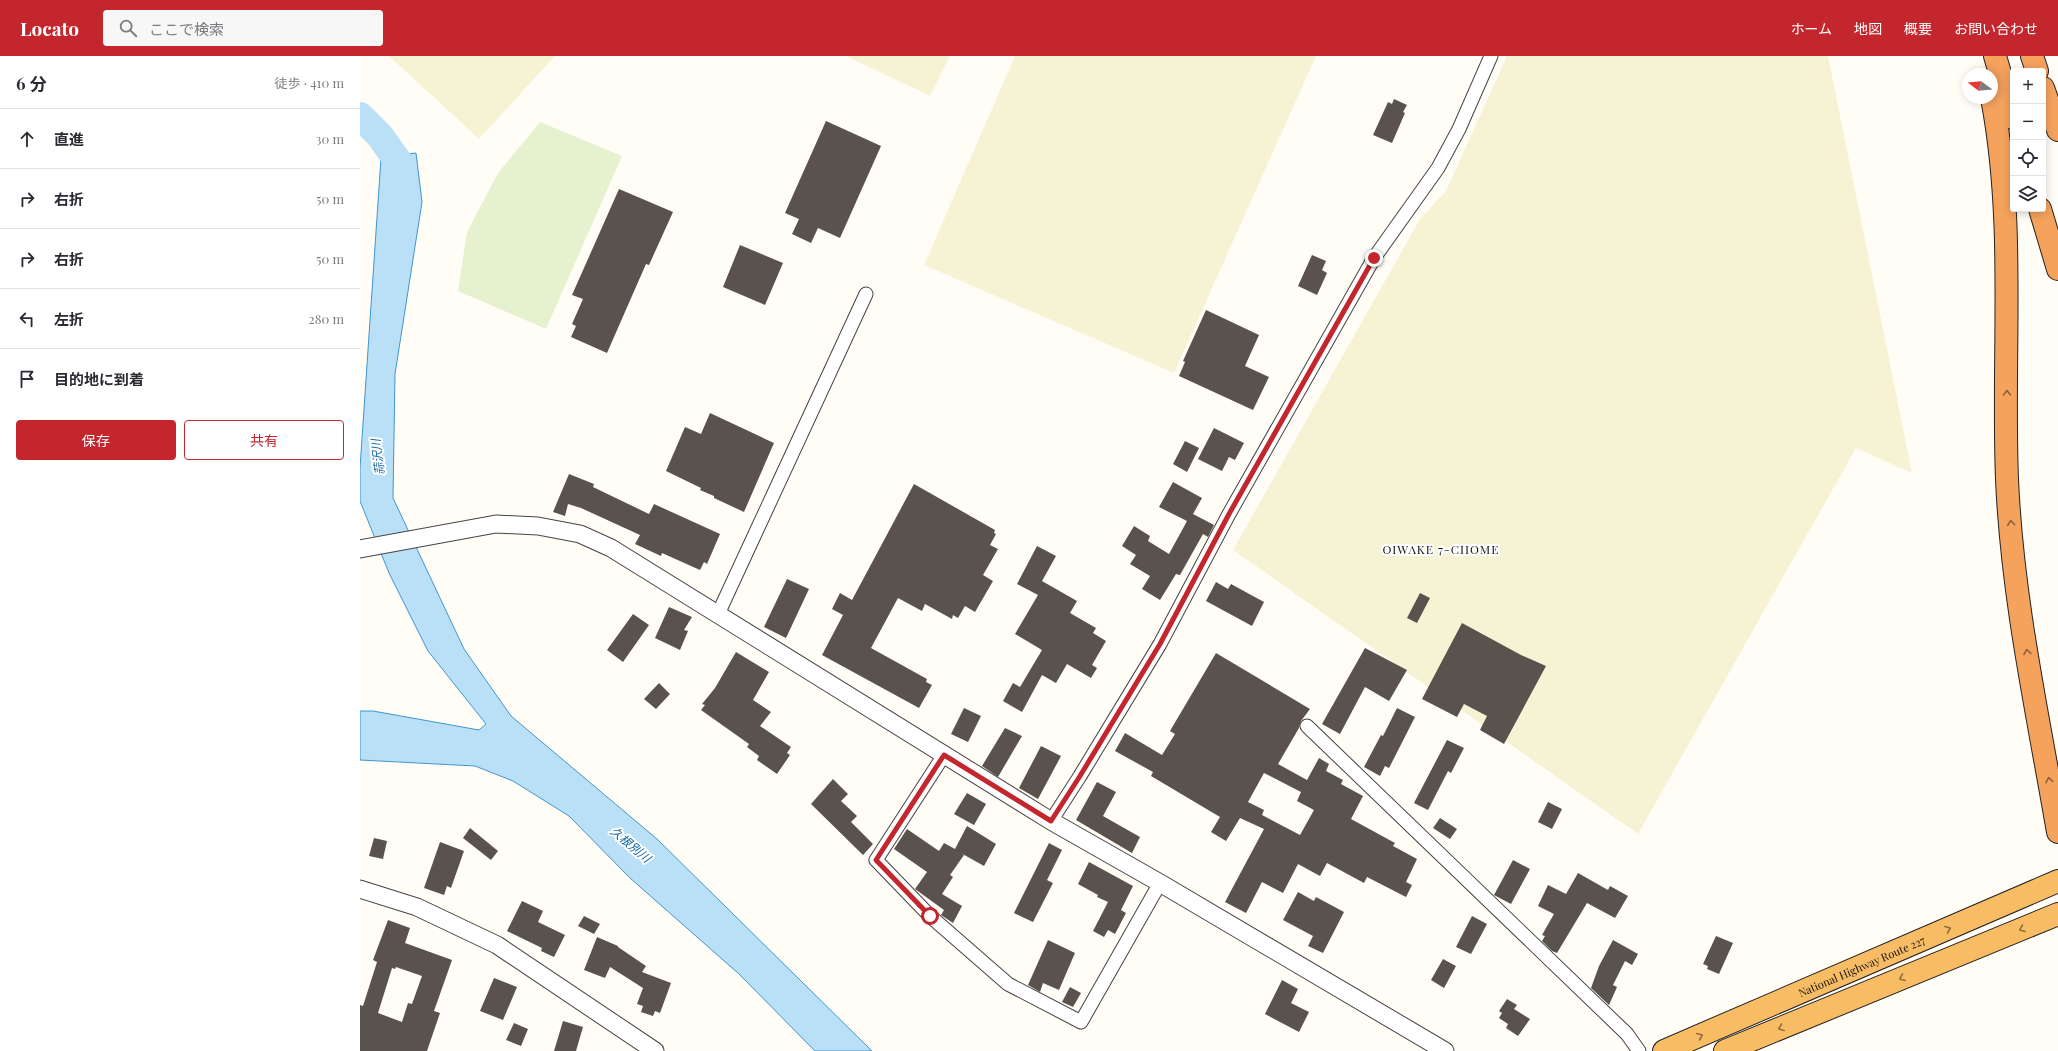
<!DOCTYPE html>
<html lang="ja">
<head>
<meta charset="utf-8">
<style>
	:root { --surface:#fff; --page:#f7f7f7; --text:#2b2b33; --muted:#7c7c81; --line:#e1e1e2; --accent:#c4262e }
	body { margin:0; font-family:"Playfair Display","Noto Sans JP",serif; background:var(--page); color:var(--text) }
	.controls { position:absolute; right:12px; top:12px; display:grid; overflow:hidden; border-radius:4px; box-shadow:0 2px 10px #0003 }
	.controls button { width:36px; height:36px; display:grid; place-items:center; padding:0; border:0; border-bottom:1px solid var(--line); background:var(--surface); color:var(--text); font:20px sans-serif }
	.compass { position:absolute; left:1602px; top:12px; width:36px; height:36px; border-radius:50%; background:var(--surface); box-shadow:0 2px 10px #0003; rotate:286deg }
	.stop { position:absolute; width:12px; height:12px; margin:-9px; border:3px solid #c4262e; border-radius:50%; background:#fff }
	.stop.end { background:#c4262e; border-color:#fff; box-shadow:0 1px 4px #0008 }
	.list { margin:0; padding:0; list-style:none }
	h2 { display:flex; justify-content:space-between; align-items:center; height:52px; margin:0; padding:0 16px; font-size:17px }
	h2 small { font-size:13px; font-weight:400; color:var(--muted) }
	.list li { display:grid; grid-template-columns:26px 1fr auto; gap:12px; align-items:center; box-sizing:border-box; height:60px; padding:0 16px; border-top:1px solid var(--line) }
	.list b { display:block; font-size:15px; white-space:nowrap }
	.list em { font-size:13px; font-style:normal; color:var(--muted) }
	.actions { display:flex; gap:8px; padding:12px 16px }
	.actions a { flex:1; padding:9px 0; border:1px solid var(--accent); border-radius:4px; text-align:center; font-size:14px; color:var(--accent) }
	.actions .main { background:var(--accent); color:#fff }
	.icon { flex:none; width:22px; height:22px; fill:none; stroke:currentColor; stroke-width:2; stroke-linecap:round; stroke-linejoin:round }
	.map { position:relative; flex:none; width:1698px; height:995px; overflow:hidden }
	header { display:flex; align-items:center; gap:24px; box-sizing:border-box; height:56px; padding:0 20px; background:var(--accent); color:#fff }
	header strong { font-size:19px }
	nav { display:flex; gap:22px; margin-inline-start:auto; font-size:14px }
	.search { width:280px; height:36px; background:var(--page); display:flex; align-items:center; gap:10px; box-sizing:border-box; padding:0 14px; border-radius:4px; color:var(--muted); font-size:15px }
	main { display:flex }
	aside { flex:1; background:var(--surface) }
	.map>svg:first-child { display:block }
	.farmland { fill:#f6f3d4 }
	.pitch { fill:#e6f2cf }
	.water { fill:#b9e0f7; stroke:#3f96cf }
	.lines { fill:none; stroke-linecap:round; stroke-linejoin:round }
	.river { stroke:#b9e0f7; stroke-width:28 }
	.building { fill:#5a524d; fill-rule:evenodd }
	.minor-casing { stroke:#444; stroke-width:15 }
	.tertiary-casing { stroke:#444; stroke-width:19 }
	.trunk-casing { stroke:#222; stroke-width:24 }
	.motorway-casing { stroke:#222; stroke-width:24 }
	.minor { stroke:#fff; stroke-width:13 }
	.tertiary { stroke:#fff; stroke-width:17 }
	.trunk { stroke:#f7bc64; stroke-width:22 }
	.motorway { stroke:#f5a25d; stroke-width:22 }
	.oneway { stroke:#8e613b }
	.oneway2 { stroke:#906f3f }
	.route { stroke:#c4262e; stroke-width:5 }
	.labels { text-anchor:middle; dominant-baseline:central; stroke-width:4; stroke-linejoin:round; paint-order:stroke }
	.street-label { font-size:11px; fill:#111; stroke:#fff }
	.water-label { font-size:12px; font-style:italic; fill:#1768a6; stroke:#fff }
	.neighbourhood-label { font-size:12px; letter-spacing:1px; fill:#111; stroke:#fff }
</style>
</head>
<body>
<header>
<strong>Locato</strong>
<div class="search"><svg class="icon" aria-label="search" viewBox="0 0 24 24"><circle cx="10" cy="10" r="6"/><path d="M15 15l6 6"/></svg>ここで検索</div>
<nav><a>ホーム</a><a>地図</a><a>概要</a><a>お問い合わせ</a></nav>
</header>
<main>
<aside>
<h2>6 分<small>徒歩 · 410 m</small></h2>
<ul class="list">
<li><svg class="icon" aria-label="ahead" viewBox="0 0 24 24"><path d="M12 20V5M6 11l6-6 6 6"/></svg><div><b>直進</b></div><em>30 m</em></li>
<li><svg class="icon" aria-label="right" viewBox="0 0 24 24"><path d="M7 20v-9h11M14 6l5 5-5 5"/></svg><div><b>右折</b></div><em>50 m</em></li>
<li><svg class="icon" aria-label="right" viewBox="0 0 24 24"><path d="M7 20v-9h11M14 6l5 5-5 5"/></svg><div><b>右折</b></div><em>50 m</em></li>
<li><svg class="icon" aria-label="left" viewBox="0 0 24 24"><path d="M17 20v-9H6M10 6l-5 5 5 5"/></svg><div><b>左折</b></div><em>280 m</em></li>
<li><svg class="icon" aria-label="arrive" viewBox="0 0 24 24"><path d="M6 21V4h12l-3 4 3 4H6"/></svg><div><b>目的地に到着</b></div></li>
</ul>
<div class="actions"><a class="main">保存</a><a>共有</a></div>
</aside>
<div class="map">
<svg width="1698" height="995" viewBox="0 0 1698 995">
	<rect width="100%" height="100%" fill="#fffdf5"/>
	<path class="farmland" d="M29,0H195L119,83Z
		M486,0H590L570,40Z
		M655,0H956L814,317L564,209Z
		M1147,0H1468L1552,417L1496,392L1278,778L873,494L1060,163L1086,135Z"/>
	<path class="pitch" d="M180,66L262,100L186,273L98,235L107,176L138,117Z"/>
	<path class="water" d="M56,97L62,146L35,318L33,442L104,593L151,660L297,783L512,995H455L379,918L270,822L209,760L153,725L115,710L0,704V655H13L119,674L126,668L68,595L29,517L0,445V412L21,102Z"/>
	<g class="lines">
		<path class="river" d="M0,60L20,80L40,108V136"/>
	</g>
	<path class="building" d="M1034,43L1047,49L1043,56L1045,57L1032,87L1013,79L1028,46L1032,48Z
		M466,65L521,90L480,182L458,172L451,187L432,178L439,163L425,157Z
		M259,133L313,156L289,209L286,208L247,297L211,281L216,270L212,268L223,243L212,239Z
		M380,189L423,207L405,249L363,231Z
		M952,199L966,205L962,214L967,217L957,239L938,230Z
		M846,254L899,279L885,310L909,321L893,354L819,320L825,306L823,305Z
		M350,357L414,387L384,456L354,442V440L340,434L341,432L306,415L325,371L341,378Z
		M854,372L884,387L875,404L869,401L862,415L838,403Z
		M825,385L839,392L827,416L813,408Z
		M209,418L234,428L233,431L289,458L294,448L360,478L347,508L344,506L340,514L302,497L301,500L275,488L280,479L221,452L208,448L205,460L193,456Z
		M813,426L842,442L833,458L854,469L848,481L843,478L820,519L816,518L800,544L782,533L790,520L770,508L776,499L762,490L774,470L790,480L788,485L809,498L827,465L799,451Z
		M554,428L635,474L634,477L636,478L630,489L638,493L623,519L633,525L615,556L605,550L598,562L593,559L592,563L565,548L562,555L538,542L511,592L567,623L566,626L572,629L559,652L462,599L483,559L472,553L480,537L492,544Z
		M677,490L696,500L682,525L717,545L710,557L736,572L733,577L746,585L732,609L737,612L731,622L707,608L696,627L682,619L662,656L643,645L653,627L660,631L682,594L655,578L678,539L657,528Z
		M427,523L449,533L426,582L404,571Z
		M856,526L868,533L871,528L904,546L892,570L846,545Z
		M1060,537L1070,542L1057,567L1047,562Z
		M309,551L332,561L324,574L328,575L320,594L295,582Z
		M273,558L289,569L263,606L247,594Z
		M1102,567L1161,599L1186,610L1144,688L1120,674L1127,660L1104,648L1097,661L1062,643Z
		M1005,592L1047,614L1029,645L1005,631L980,678L962,668Z
		M376,596L409,616L393,644L411,656L400,670L431,691L427,697L430,699L417,718L397,704L399,700L387,691L389,688L341,654L345,649L342,648L355,632Z
		M856,597L950,653L941,665L939,672L918,708L947,724L959,702L969,708L966,715L983,724L981,728L1003,740L991,763L1035,787L1033,790L1057,803L1046,826L1052,829L1046,841L1007,821L1004,827L967,807L960,820L938,808L923,837L902,826L886,857L865,846L904,773L880,762L866,785L851,776L860,761L791,720L793,716L755,695L765,677L802,699L815,678L810,675ZM904,717L941,736L937,745L954,754L940,779L902,759L904,754L888,746Z
		M299,627L310,638L296,653L284,643Z
		M604,652L621,660L608,686L591,678Z
		M1037,652L1055,661L1029,712L1025,710L1020,720L1004,711L1021,679L1023,680Z
		M645,672L662,680L638,721L622,710Z
		M1087,684L1104,692L1091,717L1088,715L1068,754L1054,747Z
		M681,690L701,700L678,743L659,732Z
		M473,723L488,738L481,745L497,760L491,766L513,788L503,799L451,748Z
		M737,726L756,736L743,760L780,781L772,797L716,764Z
		M607,737L626,748L614,769L594,758Z
		M1188,746L1202,753L1192,773L1178,766Z
		M1080,762L1097,773L1090,783L1073,772Z
		M607,770L636,788L624,810L599,796L604,799L590,819L593,821L582,838L602,850L593,867L581,859L584,854L555,833L567,816L534,793L547,773L579,795L584,787L595,793Z
		M110,772L138,795L131,804L103,782Z
		M14,782L27,785L23,803L9,800Z
		M80,786L104,795L91,832L87,830L84,839L64,832Z
		M689,787L702,794L687,824L693,827L673,866L654,857Z
		M1153,804L1170,813L1151,848L1134,839Z
		M729,806L773,830L761,854L766,857L755,878L748,874L744,881L733,875L748,846L737,841L738,839L718,828Z
		M1218,817L1248,834L1250,830L1268,840L1255,862L1227,847L1197,897L1192,895L1182,885L1185,880L1182,879L1194,858L1178,850L1188,829L1206,838Z
		M938,836L954,845L956,841L984,856L963,897L948,890L953,880L923,864Z
		M162,845L183,855L178,866L205,879L194,901L181,895L182,892L147,875Z
		M224,860L240,868L234,878L218,870Z
		M1112,860L1127,868L1111,898L1096,891Z
		M28,864L50,872L45,887L92,904L74,955L80,957L67,995H0V949L3,950L17,906L13,904ZM36,911L62,920L52,948L48,947L42,966L18,957L32,912L35,913Z
		M1356,880L1373,887L1359,918L1347,913L1348,910L1343,908Z
		M237,881L258,890V891L286,910L282,916L311,927L300,957L295,955L293,960L281,956L283,950L277,948L283,932L250,911L245,922L224,914Z
		M688,884L715,897L699,934L683,927L680,936L668,929Z
		M1253,884L1278,898L1272,909L1265,905L1253,929L1257,931L1249,949L1231,932L1239,910Z
		M1083,903L1096,910L1084,932L1071,924Z
		M134,922L157,931L143,964L120,955Z
		M922,924L938,933L931,947L949,956L939,976L905,958Z
		M710,931L721,937L713,951L702,946Z
		M1147,943L1157,949L1154,953L1170,963L1158,980L1146,972L1148,968L1139,962L1142,957L1139,955Z
		M203,965L223,971L216,995H194Z
		M154,967L168,973L161,990L146,984Z"/>
	<g class="lines">
		<defs>
			<path id="minor" d="M358,558L506,238
				M947,670L1267,978L1279,995
				M584,699L516,804L570,860L648,928L721,966L800,827
				M691,765L720,720L800,588L869,458L1014,202L1078,112L1099,73L1131,0"/>
			<path id="tertiary" d="M0,493L136,468L178,470L220,478L251,492L691,765L800,827L1085,995
				M0,833L57,851L137,889L295,995"/>
			<g id="trunk">
				<path id="s1" d="M1304,995L1698,825"/>
				<path d="M1365,995L1698,858"/>
			</g>
			<path id="motorway" d="M1635,0L1653,62
				M1672,0L1677,15
				M1683,32L1698,74
				M1632,42C1656,168 1642,296 1647,423C1652,542 1678,659 1698,776
				M1680,153L1698,213"/>
		</defs>
		<use href="#minor" class="minor-casing"/>
		<use href="#tertiary" class="tertiary-casing"/>
		<use href="#trunk" class="trunk-casing"/>
		<use href="#motorway" class="motorway-casing"/>
		<use href="#minor" class="minor"/>
		<use href="#tertiary" class="tertiary"/>
		<use href="#trunk" class="trunk"/>
		<use href="#motorway" class="motorway"/>
	</g>
	<defs><path id="oneway-chevron" d="M-2-3.5L2.5 0L-2 3.5" fill="none" stroke-width="1.6" stroke-linecap="round" stroke-linejoin="round"/></defs>
	<g class="oneway">
		<use href="#oneway-chevron" transform="translate(1647 337) rotate(-90)"/>
		<use href="#oneway-chevron" transform="translate(1651 467) rotate(-95)"/>
		<use href="#oneway-chevron" transform="translate(1667 596) rotate(-99)"/>
		<use href="#oneway-chevron" transform="translate(1689 724) rotate(-100)"/>
	</g>
	<g class="oneway2">
		<use href="#oneway-chevron" transform="translate(1588 873) rotate(-23)"/>
		<use href="#oneway-chevron" transform="translate(1662 873) rotate(158)"/>
		<use href="#oneway-chevron" transform="translate(1542 922) rotate(158)"/>
		<use href="#oneway-chevron" transform="translate(1421 972) rotate(158)"/>
		<use href="#oneway-chevron" transform="translate(1340 980) rotate(-23)"/>
	</g>
	<g class="lines">
		<path class="route" d="M570,860L516,804L584,699L691,765L720,720L800,588L869,458L1014,202"/>
	</g>
	<g class="labels">
		<g class="street-label">
			<text stroke="none"><textPath href="#s1" startOffset="215">National Highway Route 227</textPath></text>
		</g>
		<g class="water-label">
			<text transform="translate(17 401) rotate(-97)">蒜沢川</text>
			<text transform="translate(271 788) rotate(40)">久根別川</text>
		</g>
		<g class="neighbourhood-label">
			<text x="1081" y="493">OIWAKE 7-CHOME</text>
		</g>
	</g>
</svg>
<div class="controls">
<button>+</button>
<button>−</button>
<button><svg class="icon" aria-label="locate" viewBox="0 0 24 24"><circle cx="12" cy="12" r="6"/><path d="M12 2v4M12 18v4M2 12h4M18 12h4"/></svg></button>
<button><svg class="icon" aria-label="layers" viewBox="0 0 24 24"><path d="M12 4l9 5-9 5-9-5zM3 14l9 5 9-5"/></svg></button>
</div>
<svg class="compass" viewBox="-18 -18 36 36"><path d="M0-13l5 13h-10z" fill="#e53935"/><path d="M0 13l5-13h-10z" fill="#7c7c81"/></svg>
<div class="stop" style="left:570px;top:860px"></div>
<div class="stop end" style="left:1014px;top:202px"></div>
</div>
</main>
</body>
</html>
